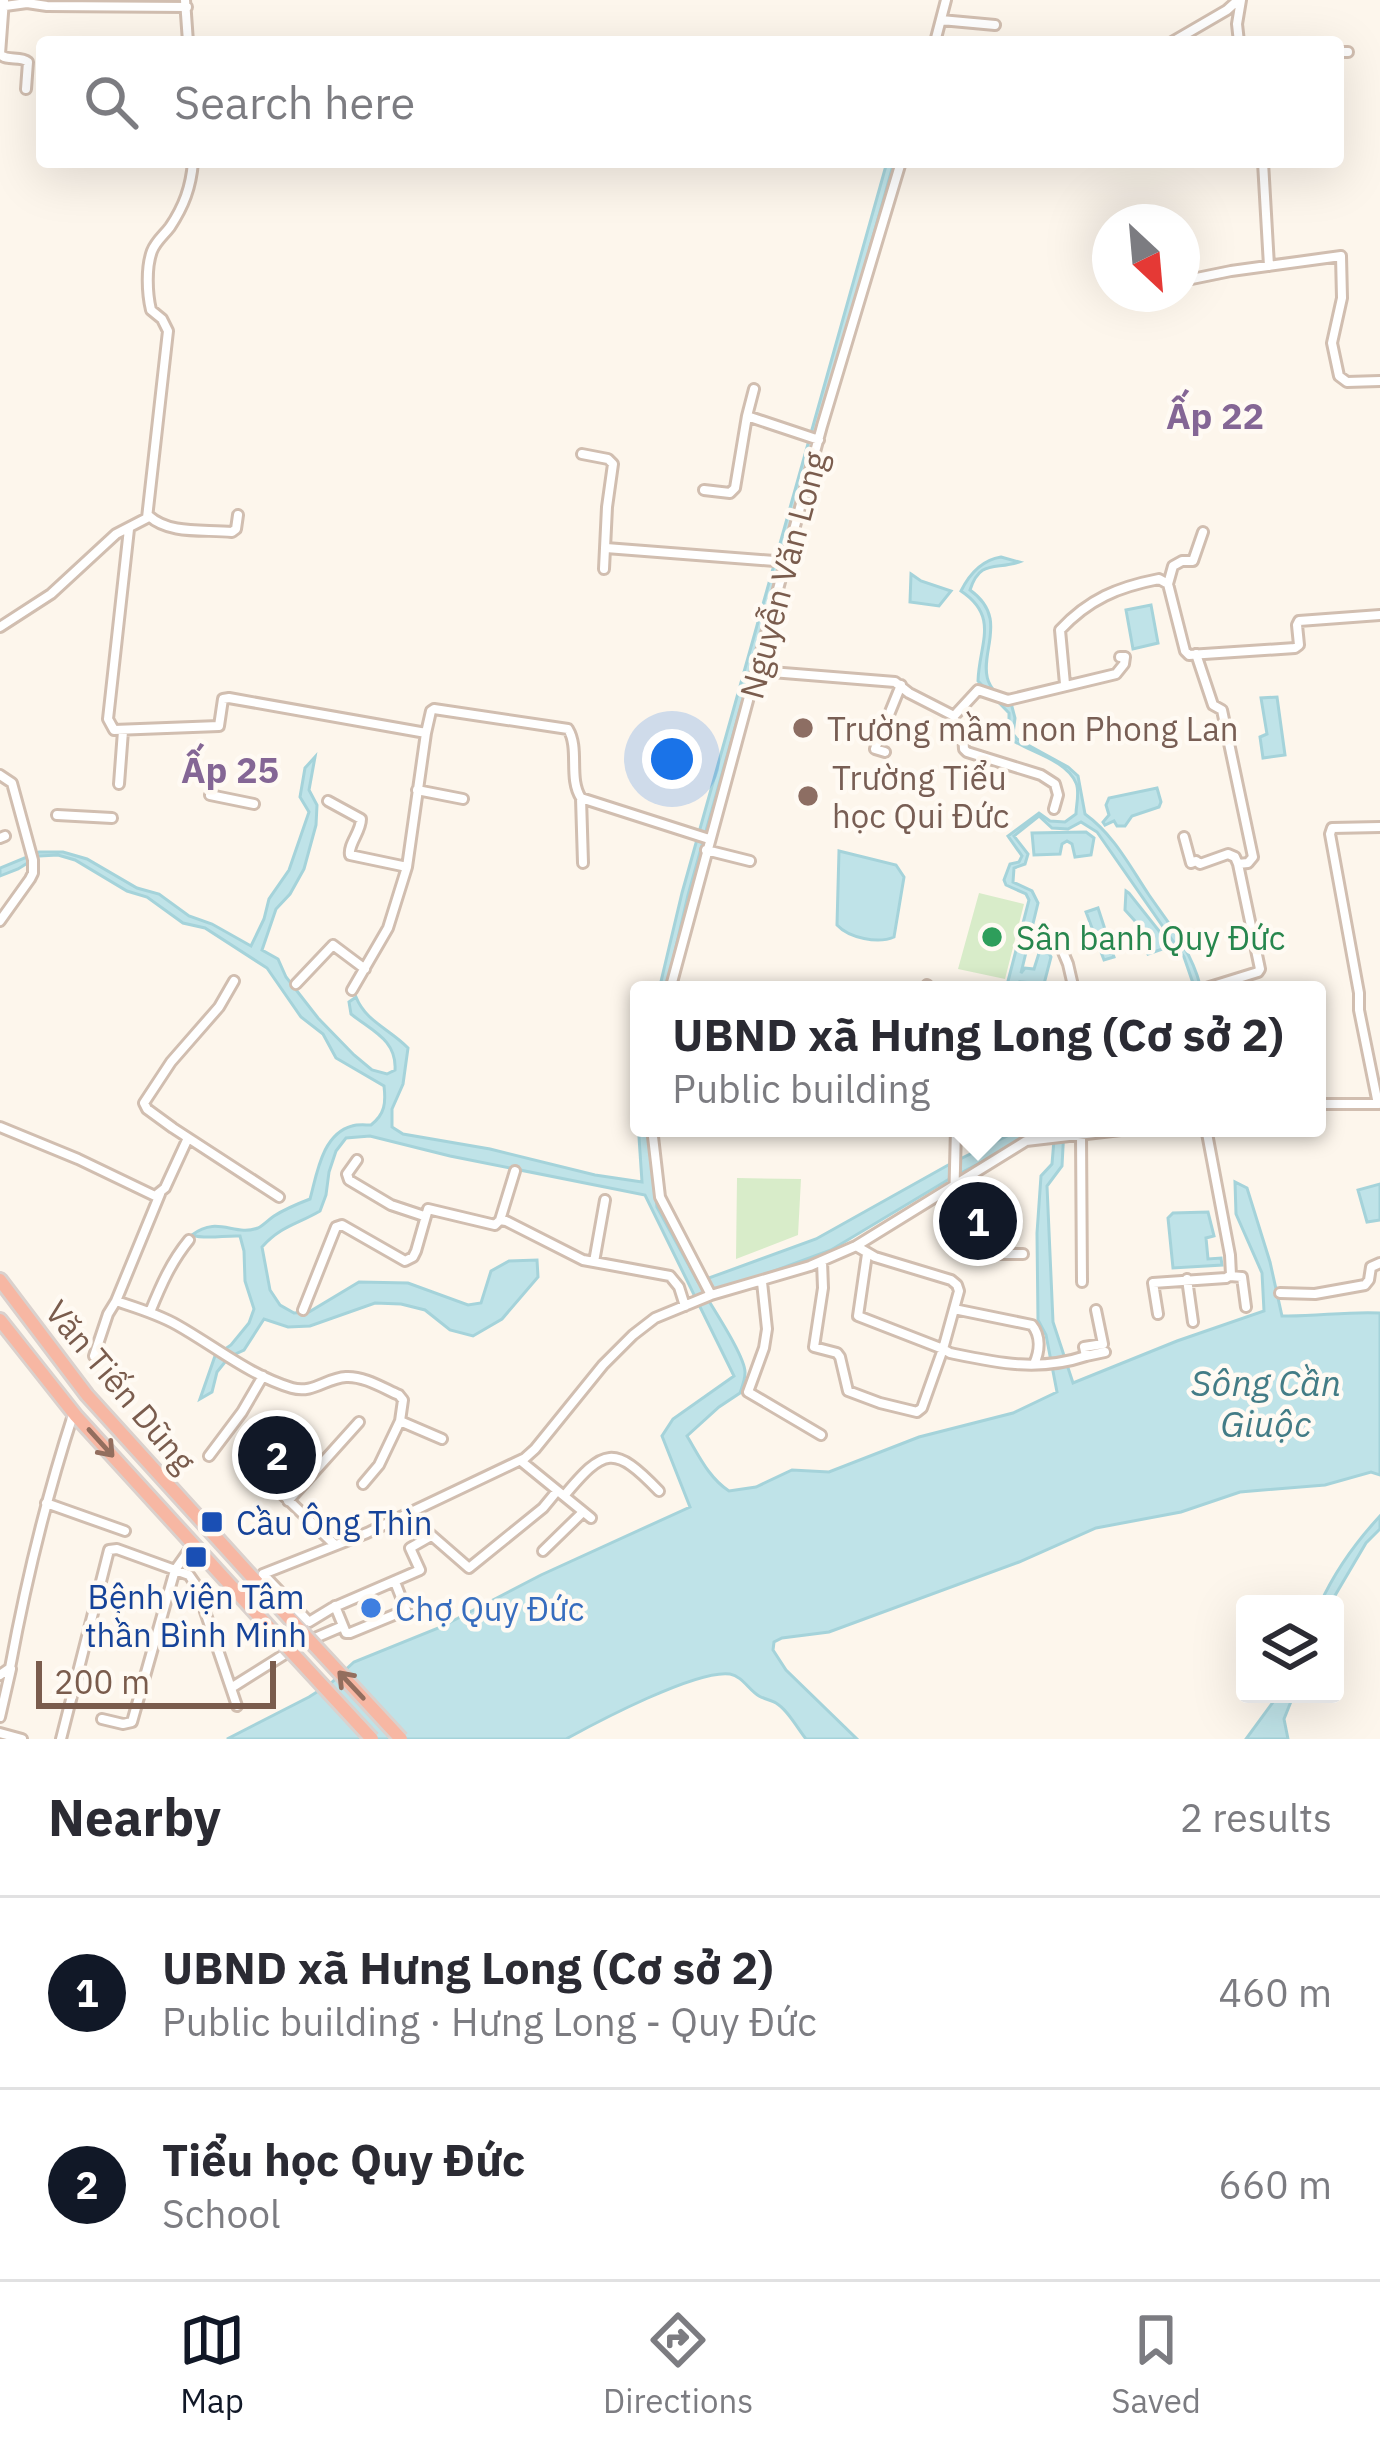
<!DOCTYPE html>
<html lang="en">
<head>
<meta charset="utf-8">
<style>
	:root { --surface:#fff; --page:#f2f2f3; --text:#2b2b33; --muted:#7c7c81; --line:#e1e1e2; --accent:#111827 }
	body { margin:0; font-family:"IBM Plex Sans",sans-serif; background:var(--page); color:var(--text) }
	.controls { position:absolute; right:36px; bottom:36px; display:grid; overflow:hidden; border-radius:12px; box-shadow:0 12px 48px #0002 }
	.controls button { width:108px; height:108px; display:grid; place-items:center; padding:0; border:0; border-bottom:3px solid var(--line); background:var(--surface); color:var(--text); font:60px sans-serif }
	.compass { position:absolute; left:1092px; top:204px; width:108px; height:108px; border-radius:50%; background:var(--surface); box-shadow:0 12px 48px #0002; rotate:154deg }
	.scale { position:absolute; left:36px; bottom:30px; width:240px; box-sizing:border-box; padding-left:12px; border:6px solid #7a5c4d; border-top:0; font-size:33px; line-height:42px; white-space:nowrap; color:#7a5c4d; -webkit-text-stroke:9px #fffaf3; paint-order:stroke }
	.you { position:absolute; left:672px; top:759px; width:42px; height:42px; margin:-30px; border:9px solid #fff; border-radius:50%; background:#1a73e8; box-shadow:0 0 0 18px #1a73e833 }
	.badge { display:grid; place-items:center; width:78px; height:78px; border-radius:50%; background:var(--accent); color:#fff; font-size:39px; font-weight:700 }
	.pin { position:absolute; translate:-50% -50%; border:6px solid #fff; box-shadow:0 3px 12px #0006 }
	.popup { position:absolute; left:630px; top:981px; width:696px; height:156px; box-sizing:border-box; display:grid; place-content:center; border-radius:12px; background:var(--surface); filter:drop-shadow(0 3px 9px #0005); font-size:39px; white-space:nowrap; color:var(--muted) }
	.popup b { font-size:45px; color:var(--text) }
	.popup::after { content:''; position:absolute; left:50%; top:100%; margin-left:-24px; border:24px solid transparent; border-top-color:var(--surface) }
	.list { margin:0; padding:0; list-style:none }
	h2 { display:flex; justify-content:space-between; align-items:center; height:156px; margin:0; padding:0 48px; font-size:51px }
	h2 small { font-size:39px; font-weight:400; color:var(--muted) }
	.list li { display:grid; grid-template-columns:78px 1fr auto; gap:36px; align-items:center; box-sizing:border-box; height:192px; padding:0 48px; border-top:3px solid var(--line) }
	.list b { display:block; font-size:45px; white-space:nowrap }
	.list p { margin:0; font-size:39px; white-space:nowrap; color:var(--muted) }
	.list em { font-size:39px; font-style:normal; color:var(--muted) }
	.icon { flex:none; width:66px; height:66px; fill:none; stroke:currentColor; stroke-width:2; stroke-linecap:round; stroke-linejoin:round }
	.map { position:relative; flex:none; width:1380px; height:1739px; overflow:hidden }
	.search { position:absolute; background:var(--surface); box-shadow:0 12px 48px #0002; left:36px; right:36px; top:36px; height:132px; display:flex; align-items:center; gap:30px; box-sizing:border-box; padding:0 42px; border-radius:12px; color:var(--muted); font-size:45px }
	.sheet { height:540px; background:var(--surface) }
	nav { display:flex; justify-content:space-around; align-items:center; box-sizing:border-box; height:168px; border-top:3px solid var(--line); background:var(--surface); font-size:33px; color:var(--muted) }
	nav a { display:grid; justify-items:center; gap:6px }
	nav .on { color:var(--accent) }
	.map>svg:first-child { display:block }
	.green { fill:#d8ecc9 }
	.water { fill:#bfe3e8; stroke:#a5d3da; stroke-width:3 }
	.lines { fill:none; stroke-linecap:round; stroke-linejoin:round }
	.minor-casing { stroke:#d1beb0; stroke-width:14 }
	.highway-casing { stroke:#dad1cd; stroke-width:18 }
	.minor { stroke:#fff; stroke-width:8 }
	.highway { stroke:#f7b7a3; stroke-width:12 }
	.highway-bridge-casing { stroke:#dad1cd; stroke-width:18; stroke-linecap:butt }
	.highway-bridge { stroke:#f7b7a3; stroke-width:12 }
	.oneway { stroke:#936e5e }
	.education-dot { fill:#8d6e63; stroke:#fffaf3; stroke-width:4.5 }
	.leisure-dot { fill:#2e9e5b; stroke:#fffaf3; stroke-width:4.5 }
	.transit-dot { fill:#1a4fb4; stroke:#fffaf3; stroke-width:4.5 }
	.shop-dot { fill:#3f7fe0; stroke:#fffaf3; stroke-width:4.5 }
	.labels { text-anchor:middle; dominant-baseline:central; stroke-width:9; stroke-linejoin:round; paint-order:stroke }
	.street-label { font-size:33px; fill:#7a5c4d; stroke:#fffaf3 }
	.education-label { font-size:33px; fill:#785e54; stroke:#fffaf3; text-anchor:start }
	.leisure-label { font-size:33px; fill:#27864d; stroke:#fffaf3; text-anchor:start }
	.transit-label { font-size:33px; fill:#164399; stroke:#fffaf3; text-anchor:start }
	.shop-label { font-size:33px; fill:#366cbe; stroke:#fffaf3; text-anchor:start }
	.neighbourhood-label { font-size:36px; font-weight:bold; fill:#846695; stroke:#fffaf3 }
	.water-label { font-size:36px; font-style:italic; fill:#437c86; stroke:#fffaf3 }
</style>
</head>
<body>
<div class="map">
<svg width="1380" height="1739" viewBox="0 0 1380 1739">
	<rect width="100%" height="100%" fill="#fdf6ec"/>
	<path class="green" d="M979,893L1024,904L1005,979L958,969Z
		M737,1178L801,1179L798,1235L736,1259Z"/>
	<path class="water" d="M887,162H894L688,895L666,990H659L682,893Z
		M1001,557L1019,562C995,570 980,559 970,590C1022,627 953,674 1011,703L1015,718L1013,734L1017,739L1068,767L1078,776L1085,814C1114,835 1129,865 1149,895C1169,924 1191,950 1200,985L1194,986L1184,957L1097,832L1081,822L1068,829L1052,828L1039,816L1014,836L1028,854L1025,864L1014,868L1013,882L1032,891L1038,903L1021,973L1025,968L1034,969L1040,950H1047L1051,957L1044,984L1020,982V990H1011L1007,985L1029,900L1026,894L1006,885L1004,880L1010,864L1019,862L1022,856L1008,836L1039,813L1050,821L1065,822L1076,814C1076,805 1080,792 1076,783C1066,759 1028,752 1009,738V713L978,681C979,644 1000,617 961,591C969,575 982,560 1001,557Z
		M911,574L921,581L951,591L939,606L910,602Z
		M1151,605L1158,643L1133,649L1126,610Z
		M1277,697L1285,755L1263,758L1260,737L1267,734L1261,698Z
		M315,757L309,790L317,805L316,825L304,869L290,894L276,909L262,950L278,959L286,977L318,1018L354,1055L372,1070L387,1074L395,1070C397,1040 372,1031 351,1014L349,1002L356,997C366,1022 390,1029 408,1048L403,1084L392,1109V1127L403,1134L490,1149L595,1175L642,1182L638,1122L639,1113V1128H647L657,1207L698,1282L816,1239L950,1164L1023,1128H1048L951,1178L831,1250L747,1281L704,1293C714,1310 746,1358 745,1373C745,1380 742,1387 740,1393L719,1407L687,1436C699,1456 709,1478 729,1491L756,1487L792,1470L829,1472L919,1437L1013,1413L1057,1392L1046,1335L1038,1320L1037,1233L1041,1176L1052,1164L1055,1128H1064L1062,1166L1047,1186L1053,1322L1073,1383L1177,1341L1264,1311L1262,1273L1236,1214L1235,1182L1247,1188L1270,1262L1282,1316C1315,1317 1347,1311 1380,1313V1475L1371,1472L1325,1485L1240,1492L1181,1512L1096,1528L1019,1562L829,1632L782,1638L774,1642L773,1650L786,1670L857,1739H806C797,1728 788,1710 776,1703C771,1700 764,1699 759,1696C749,1690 742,1676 730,1674C697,1669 597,1722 566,1739H227L309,1697L331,1683L354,1662L441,1627L541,1575L690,1507L662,1436L673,1419L734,1376L645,1195L450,1156L370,1136L346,1138L336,1151L329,1172L326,1195L320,1211C296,1225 281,1226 262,1247L270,1290L280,1305L294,1313L309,1312L359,1282L408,1283L468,1305L481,1303L491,1271L509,1261L537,1260L538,1277L502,1319L473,1336L450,1330L425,1310L401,1304L375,1303L310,1326L288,1327L264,1319L244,1350L229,1357L217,1372L212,1392L200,1399L215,1356L231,1345L249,1323L254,1309L245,1281L244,1251L240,1236C225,1235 206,1240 192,1235C218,1215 234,1237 258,1228C264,1225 268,1220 274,1216C285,1209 297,1204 310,1199C317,1174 322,1134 352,1126C358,1124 365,1125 371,1125C385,1114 386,1103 384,1086L336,1058L323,1034L301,1017L267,968L205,928L183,923L147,897L127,891L75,860L58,855L39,856L18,869L0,876V868L39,852H63L87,859L137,888L159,894L189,916L212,924L251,946L264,919L269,899L289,870L309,812L300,797L305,768Z
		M1157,788L1161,802L1159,807L1132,816L1125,826H1117L1114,821L1105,825L1103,822L1109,815L1106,805L1109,798Z
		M1086,832L1094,838L1091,855L1075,857L1072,844L1067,841L1062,844L1060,854L1034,855L1032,833Z
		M839,851L896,865L904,877L894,937C878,944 849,938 837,925Z
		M1126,891L1129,893L1171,946L1148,954L1135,921L1125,910Z
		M1098,908L1114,957L1104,960L1086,912Z
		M1380,1184V1220L1367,1222L1358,1190Z
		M1208,1212L1214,1236L1206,1238L1208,1259L1221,1258L1222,1265L1173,1268L1168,1218L1173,1213Z
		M1380,1516V1529L1366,1543L1330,1604H1320C1335,1571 1355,1543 1380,1516Z
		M1279,1694H1294L1284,1719L1288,1739H1246Z"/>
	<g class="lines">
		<defs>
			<path id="minor" d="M4,0L0,54C7,62 20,55 28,62L26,89
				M185,0L188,42
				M5,6L27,3L47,6L187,7
				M941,20L995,25
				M935,42L946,0
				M1172,42L1227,10L1238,0
				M1239,42L1237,24L1241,0
				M1338,52H1348
				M1263,162L1269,266
				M1182,281L1231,271L1341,256L1342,298L1332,343L1339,376L1347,382L1380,381
				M754,389L747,416L819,440
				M582,454L608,459L613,464L607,507L604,569
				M704,490L730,493L735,488L747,416
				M149,516C170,535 205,529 232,532L236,529L238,515
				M129,529L108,719L114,730L219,726L223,699L229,698L426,733
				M606,548L787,562
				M1168,584L1173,566L1182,561H1193L1203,532
				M0,627L51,594L116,534L147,518L168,331L162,319L151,310C147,293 146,267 152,251C156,241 164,235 170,227C184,206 191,187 193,162
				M1196,654L1213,705L1222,710L1253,857L1248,863L1238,864L1260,969L1258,972L1200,990
				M758,671L895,682L909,693L954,716L978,690L1008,700L1116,674L1124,664L1125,657H1120
				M1065,684L1060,630C1089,599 1118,587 1159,579L1168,584L1185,651L1189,655L1295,648L1299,645L1297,625L1299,621L1380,615
				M954,716L955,729L963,734L964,749L967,752L1041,775L1055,784L1058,795L1054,809
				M885,752L875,749L901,685
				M0,775L12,783L33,860V873L30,879L0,921
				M119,784L123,731
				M417,790L463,799
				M210,795L254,804
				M581,798L583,863
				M328,801L361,819C361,832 348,844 350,855L407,867
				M57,815L112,818
				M1184,837L1191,863L1196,861L1200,864L1228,854L1235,857L1238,864
				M0,838L5,836
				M706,850L750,861
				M1058,940L1068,964L1074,990
				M234,981L219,1007L171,1062L144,1103L147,1109L173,1128L279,1197
				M296,984L333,945L365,969
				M352,990L388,928L407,867L426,733L431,711L434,709L568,729C580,749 568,778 581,798L709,839
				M670,990L822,426L901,162
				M926,990L927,985
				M1317,1104H1379
				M1378,1104L1359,1010V993L1330,834L1332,828L1380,827
				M0,1127L78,1159L155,1196L165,1188L188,1138
				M652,1128L660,1197L711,1295
				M956,1128L953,1247L963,1254H1023
				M1081,1135L1082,1282
				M357,1160L347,1174L349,1180L391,1205L424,1216
				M500,1220L515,1171
				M856,1246L875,1257L951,1280L957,1285L959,1291L943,1349L950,1353C998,1363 1038,1372 1086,1356L1084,1347L1103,1344L1096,1310
				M822,1261L823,1288L814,1347L837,1353L840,1357L848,1391L880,1403L917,1412L922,1408L943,1349L858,1316L867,1254
				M594,1262L605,1200
				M1230,1276L1242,1277L1246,1307
				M1187,1279L1193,1322
				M762,1282L767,1329L764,1348L748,1392L821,1435
				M1280,1293L1315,1294L1365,1285L1369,1280L1371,1267L1380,1263
				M116,1301L160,1194
				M954,1309L1032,1325C1041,1336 1040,1351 1034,1364
				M303,1310L336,1227L342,1225L405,1261L413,1257L416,1251L428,1209L495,1225L500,1220L506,1221L583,1260L670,1276L679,1287L685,1306
				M150,1312C161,1285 171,1262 189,1240
				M1158,1314L1153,1283L1226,1278L1231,1275L1230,1255L1206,1128
				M94,1356L108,1314L116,1301C137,1308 158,1314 177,1325C216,1347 249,1375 292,1388C313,1394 326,1378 346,1377C364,1376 383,1388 399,1395L403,1400L400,1421L442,1439
				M1086,1356L1105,1352
				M209,1456L242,1412L263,1376
				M521,1461L591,1518
				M249,1462L335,1545
				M363,1484L379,1465L400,1421
				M564,1496C604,1448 614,1444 659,1491
				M288,1501L359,1422
				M46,1503L125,1531
				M407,1514L469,1568L543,1508L557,1491
				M431,1536L410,1548L420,1570L332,1608L309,1622L263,1574L367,1533L525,1458L535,1449L603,1365L633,1335L655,1318L711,1295L810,1266L856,1246L1026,1141L1138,1128
				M543,1551L583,1512
				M335,1606L346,1633H350L406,1610L395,1582
				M0,1675L10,1668C26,1581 46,1498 73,1415
				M231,1688L301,1644L343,1626
				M0,1717L11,1669
				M102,1719L123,1724L132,1722L175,1570L189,1575L196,1585L237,1706
				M0,1733L22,1739
				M61,1739L109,1550L117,1549L175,1570L192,1546"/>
			<path id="highway" d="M0,1280L87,1395L301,1631
				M0,1320L76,1416L286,1646"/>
		</defs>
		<use href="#minor" class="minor-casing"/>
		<use href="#highway" class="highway-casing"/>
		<use href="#minor" class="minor"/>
		<use href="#highway" class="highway"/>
		<defs>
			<path id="highway-bridge" d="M301,1631L401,1739
				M286,1646L372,1739"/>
		</defs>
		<use href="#highway-bridge" class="highway-bridge-casing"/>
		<use href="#highway-bridge" class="highway-bridge"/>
	</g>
	<defs><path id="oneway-shaft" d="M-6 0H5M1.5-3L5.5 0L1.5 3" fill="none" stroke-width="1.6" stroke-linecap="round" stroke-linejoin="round" transform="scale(3)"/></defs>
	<g class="oneway">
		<use href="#oneway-shaft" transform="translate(101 1443) rotate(48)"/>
		<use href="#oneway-shaft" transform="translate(351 1685) rotate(-133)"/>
	</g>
	<g class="education-dot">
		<circle cx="803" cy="728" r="12"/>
		<circle cx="808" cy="796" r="12"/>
	</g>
	<circle class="leisure-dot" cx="992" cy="937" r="12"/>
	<g class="transit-dot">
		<rect x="200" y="1510" width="24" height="24" rx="6"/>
		<rect x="184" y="1545" width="24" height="24" rx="6"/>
	</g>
	<circle class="shop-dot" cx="371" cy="1608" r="12"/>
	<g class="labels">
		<g class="street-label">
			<text transform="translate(783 575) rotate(-75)">Nguyễn Văn Long</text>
			<text transform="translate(121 1386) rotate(50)">Văn Tiến Dũng</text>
		</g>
		<g class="education-label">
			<text x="827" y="728">Trường mầm non Phong Lan</text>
			<text x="832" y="777">Trường Tiểu<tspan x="832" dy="38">học Qui Đức</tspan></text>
		</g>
		<g class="leisure-label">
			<text x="1016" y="937">Sân banh Quy Đức</text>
		</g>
		<g class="transit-label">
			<text x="236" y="1522">Cầu Ông Thìn</text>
			<text x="196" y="1596" text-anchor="middle">Bệnh viện Tâm<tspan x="196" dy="38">thần Bình Minh</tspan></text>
		</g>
		<g class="shop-label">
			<text x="395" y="1608">Chợ Quy Đức</text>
		</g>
		<g class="neighbourhood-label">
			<text x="1215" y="415">Ấp 22</text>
			<text x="230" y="769">Ấp 25</text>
		</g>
		<g class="water-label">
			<text x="1266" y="1382">Sông Cần<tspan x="1266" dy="41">Giuộc</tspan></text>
		</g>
	</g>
</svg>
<div class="controls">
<button><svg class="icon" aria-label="layers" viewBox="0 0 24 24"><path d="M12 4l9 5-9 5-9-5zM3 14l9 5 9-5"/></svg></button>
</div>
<svg class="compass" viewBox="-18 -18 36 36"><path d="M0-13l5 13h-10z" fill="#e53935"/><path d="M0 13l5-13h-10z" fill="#7c7c81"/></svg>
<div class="scale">200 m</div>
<div class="you"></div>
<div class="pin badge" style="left:978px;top:1221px">1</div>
<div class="popup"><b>UBND xã Hưng Long (Cơ sở 2)</b>Public building</div>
<div class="pin badge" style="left:277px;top:1455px">2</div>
<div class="search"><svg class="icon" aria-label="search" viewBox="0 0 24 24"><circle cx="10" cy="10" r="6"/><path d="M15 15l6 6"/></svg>Search here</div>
</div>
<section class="sheet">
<h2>Nearby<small>2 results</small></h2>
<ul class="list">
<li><span class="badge">1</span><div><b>UBND xã Hưng Long (Cơ sở 2)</b><p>Public building · Hưng Long - Quy Đức</p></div><em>460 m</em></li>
<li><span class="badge">2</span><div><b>Tiểu học Quy Đức</b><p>School</p></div><em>660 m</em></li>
</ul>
</section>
<nav>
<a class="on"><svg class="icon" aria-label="map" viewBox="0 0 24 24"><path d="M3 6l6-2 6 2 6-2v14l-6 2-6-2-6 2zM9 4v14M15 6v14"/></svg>Map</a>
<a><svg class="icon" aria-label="directions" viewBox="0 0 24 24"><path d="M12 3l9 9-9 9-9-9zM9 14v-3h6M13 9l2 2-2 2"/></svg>Directions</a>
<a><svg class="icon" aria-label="saved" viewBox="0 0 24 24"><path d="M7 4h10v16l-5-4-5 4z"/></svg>Saved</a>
</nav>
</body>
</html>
